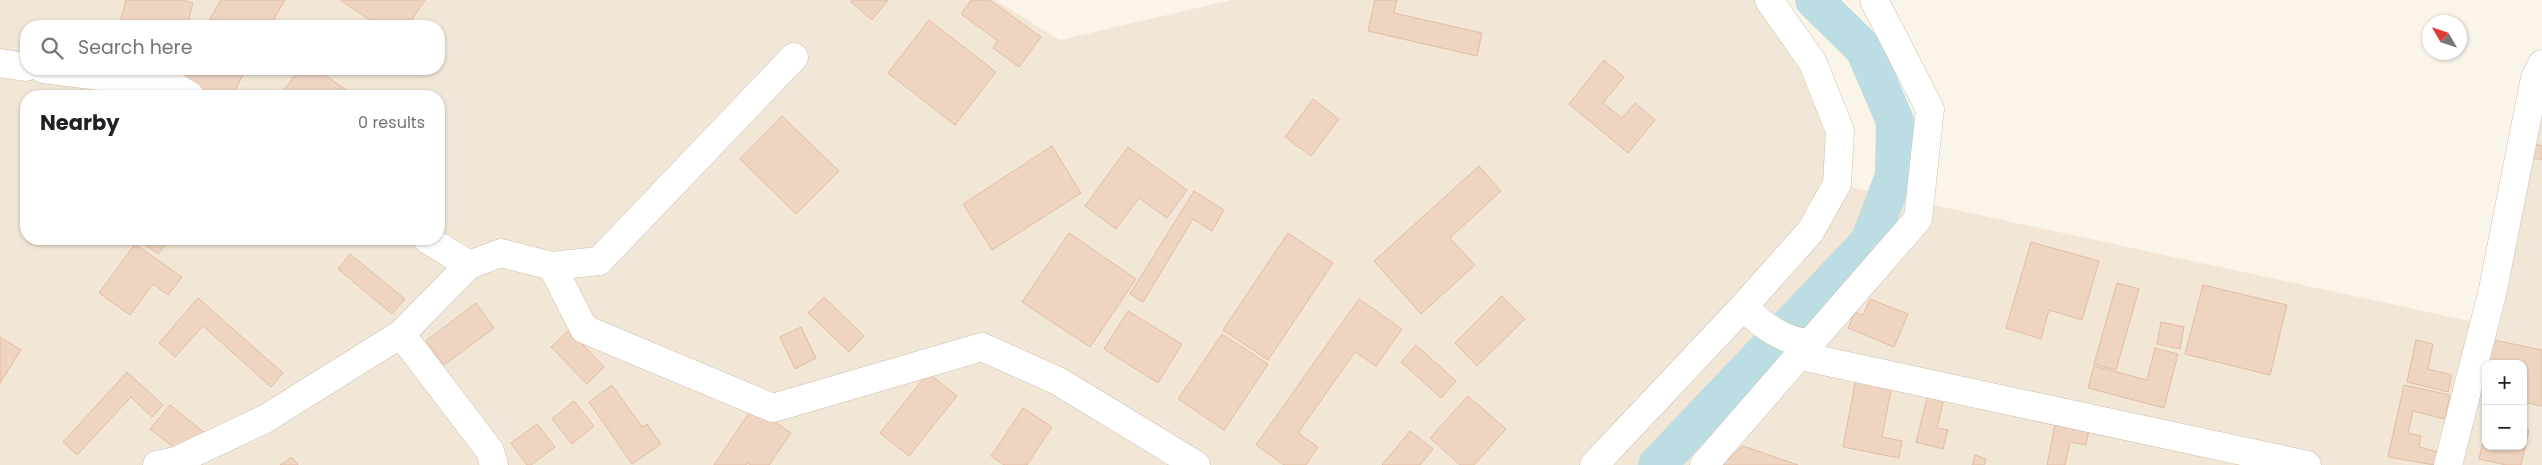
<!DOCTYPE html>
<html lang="en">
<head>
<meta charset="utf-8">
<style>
	:root { --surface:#fff; --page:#f6f6f6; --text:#202124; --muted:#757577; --line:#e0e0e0 }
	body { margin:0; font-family:Poppins,sans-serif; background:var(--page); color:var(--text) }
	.controls { position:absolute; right:15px; bottom:15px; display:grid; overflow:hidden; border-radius:10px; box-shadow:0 1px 4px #0004 }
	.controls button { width:45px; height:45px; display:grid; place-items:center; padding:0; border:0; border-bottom:1px solid var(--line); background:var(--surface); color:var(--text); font:25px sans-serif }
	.compass { position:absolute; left:2422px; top:15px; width:45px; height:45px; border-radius:50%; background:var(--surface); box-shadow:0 1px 4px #0004; rotate:309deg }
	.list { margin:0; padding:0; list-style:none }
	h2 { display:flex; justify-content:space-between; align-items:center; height:65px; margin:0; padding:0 20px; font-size:21px }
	h2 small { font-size:16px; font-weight:400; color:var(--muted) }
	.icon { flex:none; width:28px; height:28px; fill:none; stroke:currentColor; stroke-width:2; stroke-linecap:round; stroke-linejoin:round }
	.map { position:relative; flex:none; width:2542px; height:465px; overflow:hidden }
	.search { position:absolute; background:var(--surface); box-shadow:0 1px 4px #0004; left:20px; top:20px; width:425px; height:55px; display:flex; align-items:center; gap:12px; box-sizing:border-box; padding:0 18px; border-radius:20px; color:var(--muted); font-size:19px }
	.panel { position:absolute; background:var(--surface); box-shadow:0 1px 4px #0004; left:20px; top:90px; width:425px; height:155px; border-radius:20px }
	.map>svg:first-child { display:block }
	.residential { fill:#f2e7d7; fill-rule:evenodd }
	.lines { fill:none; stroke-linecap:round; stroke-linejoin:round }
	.canal { stroke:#bddde4; stroke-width:38 }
	.building { fill:#efd5c1; stroke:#e1bca3 }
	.minor-casing { stroke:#cdbdaf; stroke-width:29 }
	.tertiary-casing { stroke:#cdbdaf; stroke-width:29 }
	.minor { stroke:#fff; stroke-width:28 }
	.tertiary { stroke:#fff; stroke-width:28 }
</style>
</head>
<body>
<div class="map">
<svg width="2542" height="465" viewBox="0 0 2542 465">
	<rect width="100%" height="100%" fill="#fbf4e8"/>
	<path class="residential" d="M0,0H995L1060,40L1231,0H1769L1813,63L1837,184L2483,324L2542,73V465H0ZM26,26H439V69H26ZM26,96H439V239H26ZM2486,364H2523V446H2486Z"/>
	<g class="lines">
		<path class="canal" d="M1657,465L1869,242L1894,176L1895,121L1864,49L1814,0"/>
	</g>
	<path class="building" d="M126,0H182L193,3L187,26H119Z
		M221,0H285L270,26H223L210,19Z
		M340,0H425L408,26H379Z
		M852,0H888L872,20L851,2Z
		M971,0H990L1041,37L1019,67L993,48L998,41L961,14Z
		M1375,0H1397L1394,13L1482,33L1477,56L1368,31Z
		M929,20L996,72L955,125L888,73Z
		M1604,60L1624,77L1603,103L1622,118L1635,103L1655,120L1628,153L1569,104Z
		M184,69H246L232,96H205L177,82Z
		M300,69H317L354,96H318L310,91L306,96H279Z
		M1313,99L1339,119L1311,156L1285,137Z
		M782,116L839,171L796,214L740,159Z
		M2531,143L2542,146V160L2527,156Z
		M1052,146L1081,193L992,250L963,204Z
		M1128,147L1187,190L1167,218L1139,198L1116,229L1085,206Z
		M1479,166L1501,191L1450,238L1475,265L1421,314L1374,261Z
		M1194,191L1224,210L1212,231L1193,219L1143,302L1130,294Z
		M1069,233L1136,279L1090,347L1022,302Z
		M1288,233L1333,263L1268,360L1223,330Z
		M137,239H170L158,254Z
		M2031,242L2099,261L2082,320L2049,310L2041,339L2006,328Z
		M135,244L182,277L168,295L153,284L130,315L99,293Z
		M350,254L405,299L392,314L338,269Z
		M2117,283L2139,289L2116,370L2094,364Z
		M2203,285L2287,305L2270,375L2185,354Z
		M1502,296L1525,319L1477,366L1455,343Z
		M824,297L864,336L849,352L808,313Z
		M198,298L283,373L271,387L203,326L175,357L159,343Z
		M1359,299L1402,329L1376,366L1355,352L1298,433L1318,447L1306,465H1284L1256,445Z
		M1870,299L1908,314L1894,347L1848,328L1855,312L1863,315Z
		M476,303L494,328L444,365L426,341Z
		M1128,311L1182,344L1158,383L1104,349Z
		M2161,322L2184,327L2180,349L2157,344Z
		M801,327L816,358L795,369L780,337Z
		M569,330L604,367L587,384L551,347Z
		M1222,334L1268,364L1224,430L1178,399Z
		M0,337L21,350L0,383Z
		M2416,340L2433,344L2428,369L2452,375L2448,392L2407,382Z
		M2494,340L2542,350V406L2523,402V364H2488Z
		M1416,345L1456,381L1441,398L1401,362Z
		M2155,348L2178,354L2164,408L2088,388L2094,366L2147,380Z
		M127,372L163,405L152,417L131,397L77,455L63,442Z
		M928,373L957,396L909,456L880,433Z
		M1856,378L1892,385L1882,437L1902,441L1899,458L1843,447Z
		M612,385L642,427L647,424L661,444L632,464L589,402Z
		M2404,385L2450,395L2445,419L2413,411L2408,433L2421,436L2419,447L2437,452L2434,465L2388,457Z
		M1928,394L1944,398L1937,428L1948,430L1943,449L1916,442Z
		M1468,396L1506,429L1474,465H1460L1430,438Z
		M574,401L594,426L572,444L552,419Z
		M170,405L206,434L173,447L150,429Z
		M753,407L791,433L769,465H751L747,463L746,465H714Z
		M1023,408L1052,427L1027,465H1004L991,456Z
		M2056,419L2090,426L2086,445L2070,442L2065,465H2047Z
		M537,424L555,447L531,465H527L511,443Z
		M2523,428L2529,430L2521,465H2506L2479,459L2486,429V446H2523Z
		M1410,431L1433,449L1420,465H1382Z
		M1743,446L1798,465H1721Z
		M1975,455L1986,459L1984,465H1972Z
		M292,457L298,465H280Z"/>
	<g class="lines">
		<defs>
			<path id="minor" d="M0,63L26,67
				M43,69L172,85L190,96
				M427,239L469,265
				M552,266L584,329L773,408L982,347L1058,381L1196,465
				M1743,307C1763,325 1781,340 1808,343L1810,358L2307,465
				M401,334L490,451L494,465
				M157,465L176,461L265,419L401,334L469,265L501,253L552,266L599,261L794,57
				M1704,465L1918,219L1930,109L1874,0
				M2448,465L2492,294L2535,78L2542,64"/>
			<path id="tertiary" d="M1594,465L1743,307L1810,232L1837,184L1840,131L1813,63L1769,0"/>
		</defs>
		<use href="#minor" class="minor-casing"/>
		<use href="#tertiary" class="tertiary-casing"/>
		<use href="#minor" class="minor"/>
		<use href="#tertiary" class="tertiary"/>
	</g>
</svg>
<div class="controls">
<button>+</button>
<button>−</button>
</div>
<svg class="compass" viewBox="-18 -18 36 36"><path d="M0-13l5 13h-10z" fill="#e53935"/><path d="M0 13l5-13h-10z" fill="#757577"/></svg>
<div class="search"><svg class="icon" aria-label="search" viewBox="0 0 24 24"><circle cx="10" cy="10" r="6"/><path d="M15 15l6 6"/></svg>Search here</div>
<section class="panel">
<h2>Nearby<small>0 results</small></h2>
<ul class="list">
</ul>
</section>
</div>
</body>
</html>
